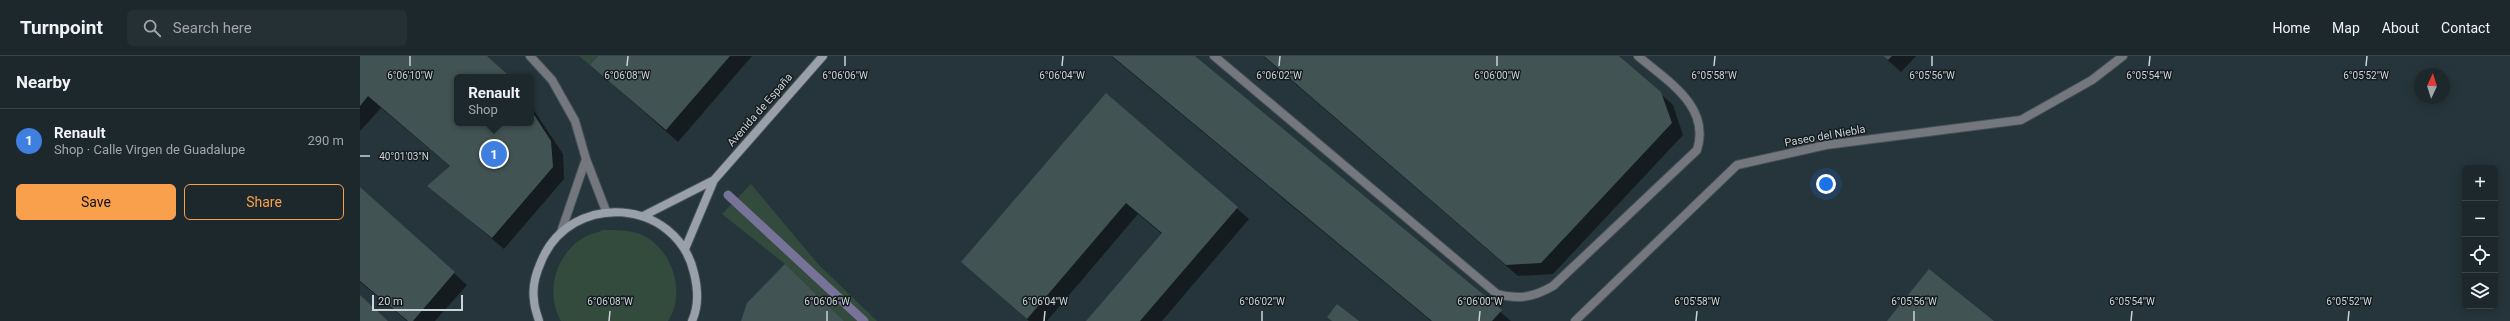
<!DOCTYPE html>
<html lang="en">
<head>
<meta charset="utf-8">
<style>
	:root { --surface:#1c282c; --page:#253034; --text:#f1f3f6; --muted:#a0a6a9; --line:#3a4448; --accent:#f9a04c }
	body { margin:0; font-family:Roboto,sans-serif; background:var(--page); color:var(--text) }
	.controls { position:absolute; right:12px; bottom:12px; display:grid; overflow:hidden; border-radius:6px; box-shadow:0 2px 10px #0003 }
	.controls button { width:36px; height:36px; display:grid; place-items:center; padding:0; border:0; border-bottom:1px solid var(--line); background:var(--surface); color:var(--text); font:20px sans-serif }
	.compass { position:absolute; left:2054px; top:12px; width:36px; height:36px; border-radius:50%; background:var(--surface); box-shadow:0 2px 10px #0003; rotate:4deg }
	.scale { position:absolute; left:12px; bottom:10px; width:91px; box-sizing:border-box; padding-left:4px; border:2px solid #cad3d7; border-top:0; font-size:11px; line-height:14px; white-space:nowrap; color:#cad3d7; -webkit-text-stroke:3px #151b1e; paint-order:stroke }
	.you { position:absolute; left:1466px; top:128px; width:14px; height:14px; margin:-10px; border:3px solid #fff; border-radius:50%; background:#1a73e8; box-shadow:0 0 0 6px #1a73e833 }
	.badge { display:grid; place-items:center; width:26px; height:26px; border-radius:50%; background:var(--accent); color:#fff; font-size:13px; font-weight:700 }
	.pin { position:absolute; translate:-50% -50%; border:2px solid #fff; box-shadow:0 1px 4px #0006 }
	.popup { position:absolute; left:94px; top:18px; width:80px; height:52px; box-sizing:border-box; display:grid; place-content:center; border-radius:6px; background:var(--surface); filter:drop-shadow(0 1px 3px #0005); font-size:13px; white-space:nowrap; color:var(--muted) }
	.popup b { font-size:15px; color:var(--text) }
	.popup::after { content:''; position:absolute; left:50%; top:100%; margin-left:-8px; border:8px solid transparent; border-top-color:var(--surface) }
	.list { margin:0; padding:0; list-style:none }
	h2 { display:flex; justify-content:space-between; align-items:center; height:52px; margin:0; padding:0 16px; font-size:17px }
	h2 small { font-size:13px; font-weight:400; color:var(--muted) }
	.list li { display:grid; grid-template-columns:26px 1fr auto; gap:12px; align-items:center; box-sizing:border-box; height:64px; padding:0 16px; border-top:1px solid var(--line) }
	.list b { display:block; font-size:15px; white-space:nowrap }
	.list p { margin:0; font-size:13px; white-space:nowrap; color:var(--muted) }
	.list em { font-size:13px; font-style:normal; color:var(--muted) }
	.actions { display:flex; gap:8px; padding:12px 16px }
	.actions a { flex:1; padding:9px 0; border:1px solid var(--accent); border-radius:6px; text-align:center; font-size:14px; color:var(--accent) }
	.actions .main { background:var(--accent); color:#111 }
	.icon { flex:none; width:22px; height:22px; fill:none; stroke:currentColor; stroke-width:2; stroke-linecap:round; stroke-linejoin:round }
	.map { position:relative; flex:none; width:2150px; height:265px; overflow:hidden }
	header { display:flex; align-items:center; gap:24px; box-sizing:border-box; height:56px; padding:0 20px; background:var(--surface); border-bottom:1px solid var(--line) }
	header strong { font-size:19px }
	nav { display:flex; gap:22px; margin-inline-start:auto; font-size:14px }
	.search { width:280px; height:36px; background:var(--page); display:flex; align-items:center; gap:10px; box-sizing:border-box; padding:0 14px; border-radius:6px; color:var(--muted); font-size:15px }
	main { display:flex }
	aside { flex:1; background:var(--surface) }
	.map>svg:first-child { display:block }
	.green { fill:#324b3d }
	.shadow { fill:#0007 }
	.lines { fill:none; stroke-linecap:round; stroke-linejoin:round }
	.stream { stroke:#777398; stroke-width:9 }
	.building { fill:#415352 }
	.pedestrian-casing { stroke:#445157; stroke-width:10 }
	.minor-casing { stroke:#445157; stroke-width:10 }
	.secondary-casing { stroke:#445157; stroke-width:10 }
	.pedestrian { stroke:#74787e; stroke-width:8 }
	.minor { stroke:#74787e; stroke-width:8 }
	.secondary { stroke:#99a0a9; stroke-width:8 }
	.ticks { fill:none; stroke:#cad3d7; stroke-width:1.5 }
	.labels { text-anchor:middle; dominant-baseline:central; stroke-width:3; stroke-linejoin:round; paint-order:stroke }
	.street-label { font-size:11px; fill:#cad3d7; stroke:#151b1e }
	.ticks-label { font-size:10px; text-anchor:middle; fill:#cad3d7; stroke:#151b1e; stroke-width:3; stroke-linejoin:round; paint-order:stroke }
</style>
</head>
<body>
<header>
<strong>Turnpoint</strong>
<div class="search"><svg class="icon" aria-label="search" viewBox="0 0 24 24"><circle cx="10" cy="10" r="6"/><path d="M15 15l6 6"/></svg>Search here</div>
<nav><a>Home</a><a>Map</a><a>About</a><a>Contact</a></nav>
</header>
<main>
<aside>
<h2>Nearby<small></small></h2>
<ul class="list">
<li><span class="badge" style="background:#3f7fe0">1</span><div><b>Renault</b><p>Shop · Calle Virgen de Guadalupe</p></div><em>290 m</em></li>
</ul>
<div class="actions"><a class="main">Save</a><a>Share</a></div>
</aside>
<div class="map">
<svg width="2150" height="265" viewBox="0 0 2150 265">
	<rect width="100%" height="100%" fill="#26353b"/>
	<path class="green" d="M219,0H238L230,9Z
		M391,128L458,208L517,265H484L425,208L362,158Z
		M243,174C256,174 268,174 280,178C312,191 327,237 308,265H201C185,237 195,199 223,182C229,178 237,177 243,174Z"/>
	<path class="shadow" d="M0,0H126L149,21H97V67H171V50L203,98L204,123L144,193L69,130L91,111L21,52L0,75Z
		M239,0H392L318,86L231,9Z
		M751,0H833L1151,265H1071Z
		M903,0H1258L1313,49L1323,79L1193,218L1158,220Z
		M1523,0H1556L1541,16Z
		M746,39L889,163L802,265H727L802,178L778,158L687,265H669L602,206Z
		M0,132L107,229L75,265H47L0,226Z"/>
	<g class="lines">
		<path class="stream" d="M368,139L504,265"/>
	</g>
	<path class="building" d="M0,0H127L147,18L149,21H97V67H171V54L191,85L193,111L132,182L67,130L90,110L8,40L0,50Z
		M238,0H370L306,74L230,9Z
		M752,0H835L1142,254L1132,265H1072Z
		M904,0H1259L1301,36L1312,67L1181,207L1146,209Z
		M1523,0H1532L1528,4Z
		M746,37L878,151L780,265H726L802,177L766,147L667,263L601,206Z
		M0,131L95,216L53,265H48L0,225Z
		M425,208L484,265H381L387,247Z
		M1569,213L1634,265H1527Z
		M0,239L28,265H0Z
		M977,248L999,265H972L967,261Z"/>
	<g class="lines">
		<defs>
			<path id="pedestrian" d="M1215,265L1377,109L1466,89L1661,64L1732,24L1763,0"/>
			<path id="minor" d="M170,0L192,24L215,65L226,103L201,176
				M854,0L1137,238C1159,244 1174,241 1193,230L1337,94C1351,50 1307,25 1278,0
				M226,103L246,155"/>
			<path id="secondary" d="M283,160L354,124
				M325,193L354,124L463,0
				M179,265C177,258 174,251 174,244C172,231 176,217 181,206C210,134 317,142 334,217C338,233 339,250 332,265"/>
		</defs>
		<use href="#pedestrian" class="pedestrian-casing"/>
		<use href="#minor" class="minor-casing"/>
		<use href="#secondary" class="secondary-casing"/>
		<use href="#pedestrian" class="pedestrian"/>
		<use href="#minor" class="minor"/>
		<use href="#secondary" class="secondary"/>
	</g>
	<path class="ticks" d="M50,10V0M267,10L268,0M485,10V0M702,10L703,0M919,10L920,0M1137,10V0M1354,10L1355,0M1572,10V0M1789,10L1790,0M2006,10L2007,0M0,100H10M249,265L250,255M467,265V255M684,265L685,255M902,265V255M1119,265L1120,255M1336,265L1337,255M1554,265V255M1771,265L1772,255M1988,265L1989,255"/>
	<g class="labels">
		<g class="street-label">
			<text transform="translate(400 54) rotate(-49)">Avenida de España</text>
			<text transform="translate(1465 80) rotate(-10)">Paseo del Niebla</text>
		</g>
	</g>
	<g class="ticks-label">
		<text x="50" y="23">6°06'10"W</text>
		<text x="267" y="23">6°06'08"W</text>
		<text x="485" y="23">6°06'06"W</text>
		<text x="702" y="23">6°06'04"W</text>
		<text x="919" y="23">6°06'02"W</text>
		<text x="1137" y="23">6°06'00"W</text>
		<text x="1354" y="23">6°05'58"W</text>
		<text x="1572" y="23">6°05'56"W</text>
		<text x="1789" y="23">6°05'54"W</text>
		<text x="2006" y="23">6°05'52"W</text>
		<text x="44" y="104">40°01'03"N</text>
		<text x="250" y="249">6°06'08"W</text>
		<text x="467" y="249">6°06'06"W</text>
		<text x="685" y="249">6°06'04"W</text>
		<text x="902" y="249">6°06'02"W</text>
		<text x="1120" y="249">6°06'00"W</text>
		<text x="1337" y="249">6°05'58"W</text>
		<text x="1554" y="249">6°05'56"W</text>
		<text x="1772" y="249">6°05'54"W</text>
		<text x="1989" y="249">6°05'52"W</text>
	</g>
</svg>
<div class="controls">
<button>+</button>
<button>−</button>
<button><svg class="icon" aria-label="locate" viewBox="0 0 24 24"><circle cx="12" cy="12" r="6"/><path d="M12 2v4M12 18v4M2 12h4M18 12h4"/></svg></button>
<button><svg class="icon" aria-label="layers" viewBox="0 0 24 24"><path d="M12 4l9 5-9 5-9-5zM3 14l9 5 9-5"/></svg></button>
</div>
<svg class="compass" viewBox="-18 -18 36 36"><path d="M0-13l5 13h-10z" fill="#e53935"/><path d="M0 13l5-13h-10z" fill="#a0a6a9"/></svg>
<div class="scale">20 m</div>
<div class="you"></div>
<div class="pin badge" style="left:134px;top:98px;background:#3f7fe0">1</div>
<div class="popup"><b>Renault</b>Shop</div>
</div>
</main>
</body>
</html>
